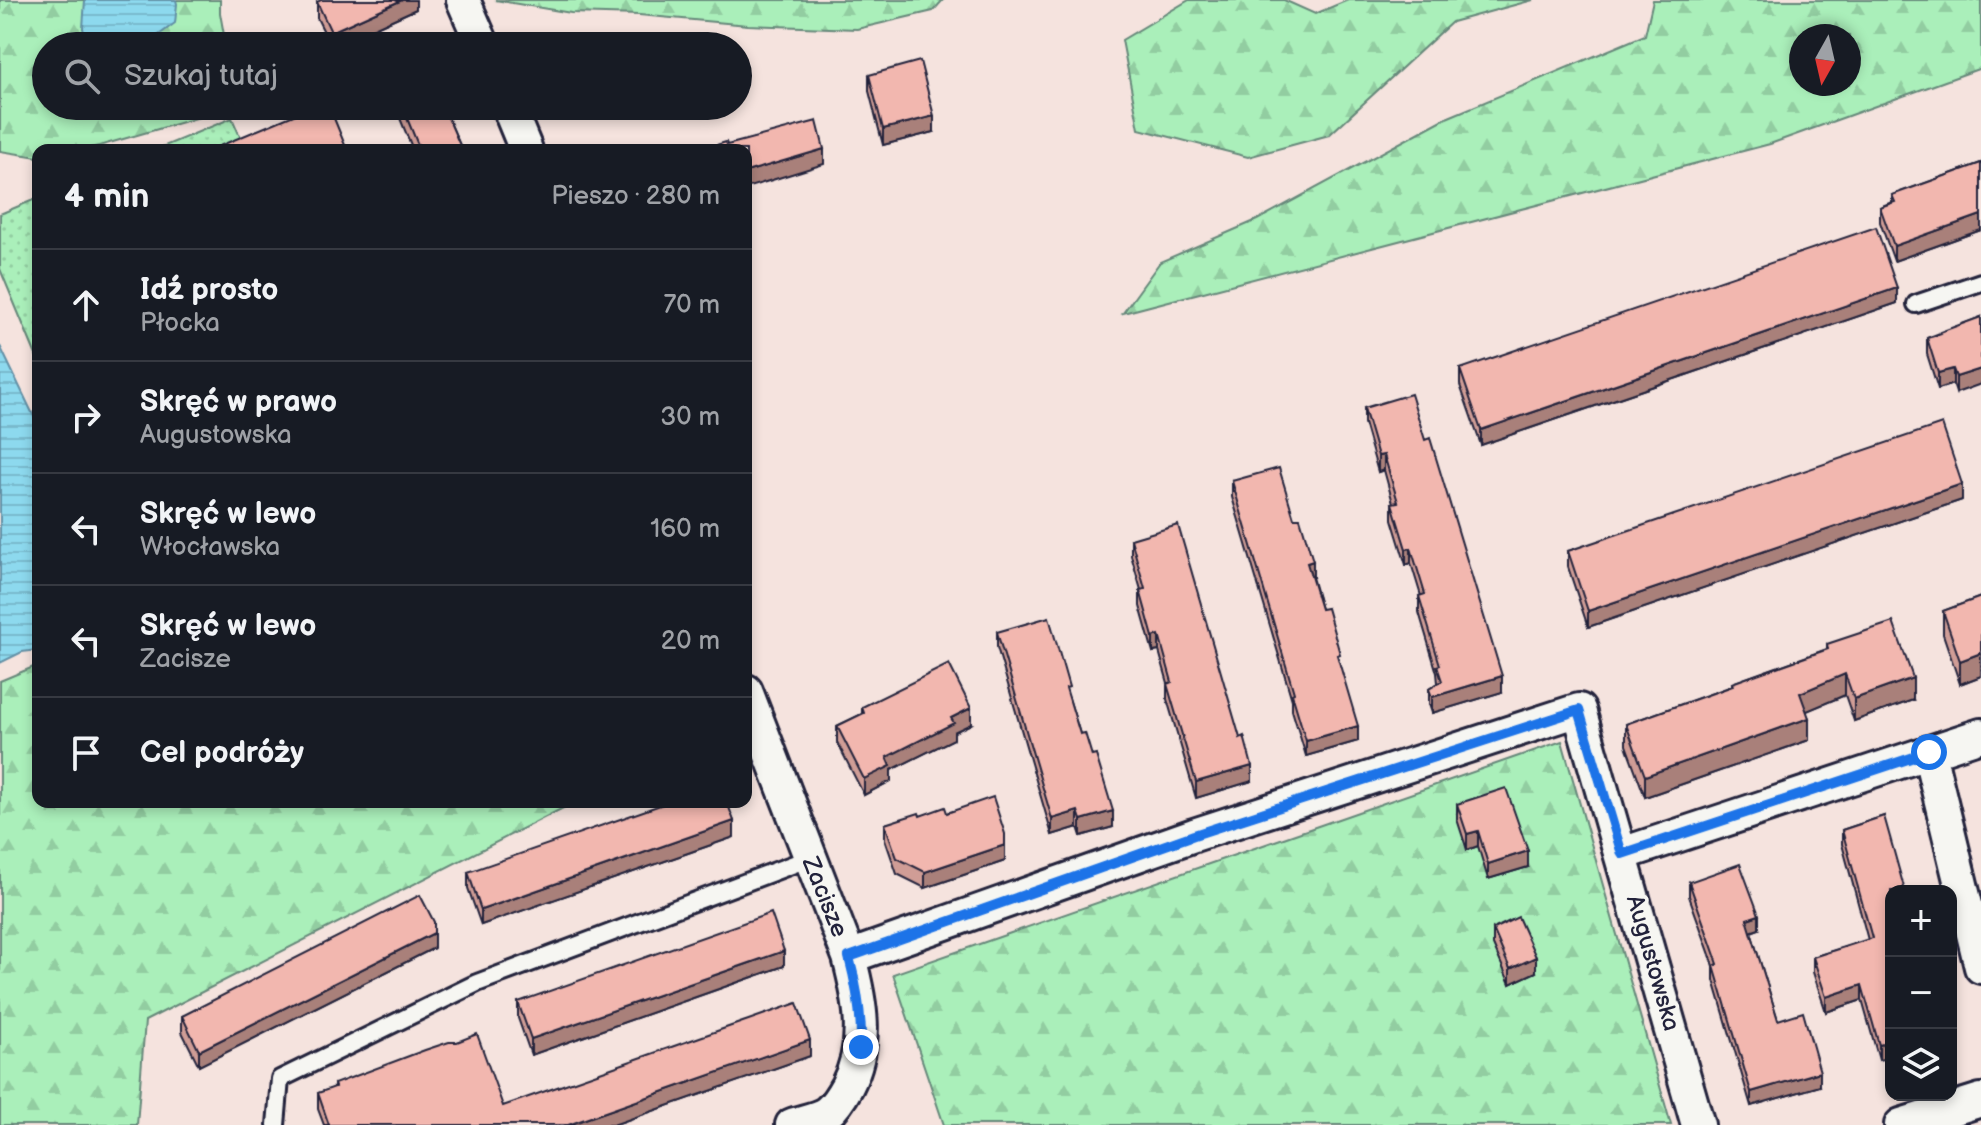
<!DOCTYPE html>
<html lang="pl">
<head>
<meta charset="utf-8">
<style>
	:root { --surface:#171b24; --page:#20242c; --text:#f1f3f6; --muted:#9ea1a6; --line:#363941 }
	body { margin:0; font-family:"Balsamiq Sans",sans-serif; background:var(--page); color:var(--text) }
	.controls { position:absolute; right:24px; bottom:24px; display:grid; overflow:hidden; border-radius:16px; box-shadow:0 4px 12px #0003 }
	.controls button { width:72px; height:72px; display:grid; place-items:center; padding:0; border:0; border-bottom:2px solid var(--line); background:var(--surface); color:var(--text); font:40px sans-serif }
	.compass { position:absolute; left:1789px; top:24px; width:72px; height:72px; border-radius:50%; background:var(--surface); box-shadow:0 4px 12px #0003; rotate:188deg }
	.stop { position:absolute; width:24px; height:24px; margin:-18px; border:6px solid #1a73e8; border-radius:50%; background:#fff }
	.stop.end { background:#1a73e8; border-color:#fff; box-shadow:0 2px 8px #0008 }
	.list { margin:0; padding:0; list-style:none }
	h2 { display:flex; justify-content:space-between; align-items:center; height:104px; margin:0; padding:0 32px; font-size:34px }
	h2 small { font-size:26px; font-weight:400; color:var(--muted) }
	.list li { display:grid; grid-template-columns:52px 1fr auto; gap:24px; align-items:center; box-sizing:border-box; height:112px; padding:0 32px; border-top:2px solid var(--line) }
	.list b { display:block; font-size:30px; white-space:nowrap }
	.list p { margin:0; font-size:26px; white-space:nowrap; color:var(--muted) }
	.list em { font-size:26px; font-style:normal; color:var(--muted) }
	.icon { flex:none; width:44px; height:44px; fill:none; stroke:currentColor; stroke-width:2; stroke-linecap:round; stroke-linejoin:round }
	.map { position:relative; flex:none; width:1981px; height:1125px; overflow:hidden }
	.search { position:absolute; background:var(--surface); box-shadow:0 4px 12px #0003; left:32px; top:32px; width:720px; height:88px; display:flex; align-items:center; gap:20px; box-sizing:border-box; padding:0 28px; border-radius:44px; color:var(--muted); font-size:30px }
	.panel { position:absolute; background:var(--surface); box-shadow:0 4px 12px #0003; left:32px; top:144px; width:720px; height:664px; border-radius:16px }
	.map>svg:first-child { display:block }
	.grass { fill:url(#grass-dots); stroke:#66887a; stroke-width:2 }
	.forest { fill:url(#forest-firs); stroke:#66887a; stroke-width:2; fill-rule:evenodd }
	.water { fill:url(#water-rules); stroke:#6290a6; stroke-width:2 }
	.lines { fill:none; stroke-linecap:round; stroke-linejoin:round }
	.lane-casing { stroke:#22223b; stroke-width:22 }
	.street-casing { stroke:#22223b; stroke-width:38 }
	.lane { stroke:#f6f6f2; stroke-width:16 }
	.street { stroke:#f6f6f2; stroke-width:32 }
	.wall { fill:#d09d96; stroke:#22223b; stroke-width:2 }
	.shaded-wall { fill:#a9807a; stroke:#22223b; stroke-width:2 }
	.building { fill:#f2b7af; stroke:#22223b; stroke-width:2 }
	.route { stroke:#1a73e8; stroke-width:10 }
	.labels { text-anchor:middle; dominant-baseline:central; stroke-width:7; stroke-linejoin:round; paint-order:stroke }
	.street-label { font-size:24px; fill:#22223b; stroke:#f6f6f2 }
</style>
</head>
<body>
<div class="map">
<svg width="1981" height="1125" viewBox="0 0 1981 1125">
	<defs>
		<pattern id="grass-dots" width="8" height="8" patternUnits="userSpaceOnUse" patternTransform="scale(2)"><rect width="8" height="8" fill="#aaefba"/><path d="M2 2h.1M6 6h.1" fill="none" stroke="#92cda1" stroke-width="1.8" stroke-linecap="round"/></pattern>
		<pattern id="forest-firs" width="22" height="20" patternUnits="userSpaceOnUse" patternTransform="scale(2)"><rect width="22" height="20" fill="#aaefba"/><path d="M5 1l3.5 6h-7zM16 11l3.5 6h-7z" fill="#92cda1"/></pattern>
		<pattern id="water-rules" width="6" height="5" patternUnits="userSpaceOnUse" patternTransform="scale(2)"><rect width="6" height="5" fill="#8dd9ee"/><path d="M0 2.5h6" fill="none" stroke="#79bacd"/></pattern>
	</defs>
	<rect width="100%" height="100%" fill="#f5e3de"/>
	<filter id="ink" filterUnits="userSpaceOnUse"><feTurbulence type="fractalNoise" baseFrequency=".0125" numOctaves="2"/><feDisplacementMap in="SourceGraphic" scale="16" xChannelSelector="R" yChannelSelector="G"/><feConvolveMatrix kernelMatrix="1 2 1 2 8 2 1 2 1" color-interpolation-filters="sRGB"/></filter>
	<g filter="url(#ink)">
		<path class="grass" d="M232,118L246,150H155Z
			M38,198V360L0,269V214Z"/>
		<path class="forest" d="M0,0H220V13L226,46H46V106H223L221,111L99,146L80,150H38V157L0,151Z
			M495,0H943L933,11L857,29L748,25L639,15L571,13Z
			M1189,0H1284L1315,14L1348,0H1533L1452,22L1329,135L1248,157L1139,129L1122,40Z
			M1653,0H1981V68L1770,144L1123,313L1160,262L1257,220L1444,119L1645,35ZM1801,36H1849V84H1801Z
			M38,665V802H575L145,1021L137,1125H0V681Z
			M1562,741L1671,1125H944L893,974Z"/>
		<path class="water" d="M85,0H176L177,4L175,23L144,46H87L83,28Z
			M0,346L38,425V650L22,652L0,663Z"/>
		<g class="lines">
			<defs>
				<path id="lane" d="M1916,304L1981,282
					M276,1125L280,1079L477,983L810,858"/>
				<path id="street" d="M463,0L483,46
					M508,106L526,150
					M746,691L849,957C861,1003 869,1043 847,1086C842,1095 835,1106 828,1112C819,1119 803,1121 792,1125
					M1929,752L1981,967
					M1622,854L1981,735
					M849,957L1194,835L1579,710L1698,1125
					M1901,1125L1981,1100"/>
			</defs>
			<use href="#lane" class="lane-casing"/>
			<use href="#street" class="street-casing"/>
			<use href="#lane" class="lane"/>
			<use href="#street" class="street"/>
		</g>
		<path class="wall" d="M416,0V9L334,46H331L317,18V2Z
			M869,75L934,132L883,145L869,91Z
			M395,106H443L462,150H413Z
			M1981,163V230L1894,261L1880,222V207L1892,202V195Z
			M1897,303L1481,445L1460,385V369Z
			M1981,317L1956,393L1953,384L1938,389L1927,354V338Z
			M1364,408L1502,692L1432,713L1429,704V689L1438,683L1437,673L1419,612V596H1421L1411,563L1406,565L1392,519V503H1393L1384,470L1378,472L1364,423Z
			M1232,481L1294,518L1313,577H1312L1321,609L1340,668L1358,741L1306,756L1292,710V700L1232,497Z
			M1962,500L1588,627L1568,567V551Z
			M1131,539L1252,781L1196,798L1167,699V684L1168,683L1159,651L1153,652L1140,606V590H1141L1131,555Z
			M1981,597V676L1960,684L1943,634V611Z
			M997,632L1069,698L1080,734L1113,827L1081,836L1078,827L1052,835L997,647Z
			M1827,644L1913,700L1854,721L1845,695L1806,711L1809,740L1645,797L1626,745V724L1732,686V683L1827,649Z
			M862,707L971,724L954,732V739L891,770V781L864,795L837,742V726L862,714Z
			M1457,804L1528,867L1488,879L1478,846L1467,850L1457,819Z
			M947,813L1005,845V861L925,888L897,874L885,839V824L920,816Z
			M1884,816L1879,1060L1862,1000L1826,1012L1813,972V957L1868,940L1842,844V830Z
			M734,837L481,925L468,888V872Z
			M1689,882L1759,929L1751,932L1778,1020L1820,1086L1751,1106L1714,980V966L1689,896Z
			M1493,929L1536,972L1510,984L1493,945Z
			M434,948L199,1066L182,1032V1016Z
			M784,966L531,1055L518,1018V1002Z
			M810,1056L613,1125H324L318,1109V1093L334,1088V1084L503,1106Z"/>
		<path class="shaded-wall" d="M402,0H416V9L334,46H331V32Z
			M934,116V132L883,145V129Z
			M824,149V164L746,188V172Z
			M1981,215V230L1894,261V246Z
			M1897,288V303L1481,445V430Z
			M1953,369V384L1938,389V373Z
			M1981,369V384L1956,393V377Z
			M1384,455V470L1378,472V456Z
			M1962,484V500L1588,627V611Z
			M1411,548V563L1406,565V549Z
			M1313,561V577L1307,579V563Z
			M1159,635V651L1153,652V637Z
			M1981,653V676L1960,684V661Z
			M1845,674V695L1800,714V693Z
			M1502,676V692L1432,713V697Z
			M1913,678V700L1854,721V699Z
			M971,708V724L954,732V739L891,770V781L864,795V779L887,757L951,718Z
			M1809,718V740L1645,797V776Z
			M1358,726V741L1306,756V741Z
			M1252,766V781L1196,798V782Z
			M1078,811V827L1052,835V819Z
			M1113,811V827L1081,836V820Z
			M734,821V837L481,925V910Z
			M1478,831V846L1467,850V834Z
			M1005,845V861L925,888V872Z
			M1528,851V867L1488,879V864Z
			M1759,915V929L1747,933V919Z
			M434,933V948L199,1066V1051Z
			M784,951V966L531,1055V1039Z
			M1536,957V972L1510,984V969Z
			M1862,985V1000L1826,1012V997Z
			M810,1040V1056L613,1125H568Z
			M1891,1042V1057L1879,1060V1045Z
			M1820,1072V1086L1751,1106V1092Z"/>
		<path class="building" d="M321,0H402L331,32L317,2Z
			M920,61L934,116L883,129L869,75Z
			M315,106H329L347,150H210Z
			M402,106H443L462,150H420Z
			M817,121L824,149L746,172V150H700L726,142L727,145Z
			M1981,163V215L1894,246L1880,207L1895,202L1892,195Z
			M1876,227L1897,288L1481,430L1460,369Z
			M1981,317V369L1956,377L1953,369L1938,373L1927,338L1941,334L1940,332Z
			M1411,394L1425,440L1430,438L1502,676L1432,697L1429,689L1442,681L1437,666L1440,665L1419,596L1425,594L1411,548L1406,549L1392,503L1398,502L1384,455L1378,456L1364,408Z
			M1942,424L1962,484L1588,611L1568,551Z
			M1279,468L1294,518H1300L1313,561L1307,563L1321,609L1327,608L1340,654L1337,655L1358,726L1306,741L1292,694L1294,693L1232,481Z
			M1178,525L1240,738L1244,736L1252,766L1196,782L1167,684L1172,682L1159,635L1153,637L1140,590L1145,589L1131,539Z
			M1981,597V653L1960,661L1943,611Z
			M1049,617L1069,687L1066,688L1080,734L1085,733L1092,756L1096,755L1113,811L1081,820L1078,811L1052,819L997,632Z
			M1893,622L1913,678L1854,699L1845,674L1800,693L1809,718L1645,776L1626,724L1733,686L1732,683L1828,649L1827,644Z
			M949,664L971,708L951,718L954,723L887,757L891,766L864,779L837,726L864,713L862,707Z
			M1506,788L1528,851L1488,864L1478,831L1467,834L1457,804Z
			M993,797L1005,834V845L925,872L897,858L885,824L919,813L920,816L945,807L947,813Z
			M669,802H727L734,821L481,910L468,872Z
			M1884,816L1905,891H1891V1042L1879,1045L1862,985L1826,997L1813,957L1872,938L1842,830Z
			M1740,864L1759,915L1747,919L1778,1020L1803,1012L1820,1072L1751,1092L1714,966L1718,964L1689,882Z
			M420,895L434,922V933L199,1051L182,1016Z
			M771,913L784,951L531,1039L518,1002Z
			M1518,917L1536,957L1510,969L1493,929Z
			M797,1003L810,1040L568,1125H329L318,1093L335,1087L334,1084L425,1050L449,1042H457L477,1034L503,1106Z"/>
	</g>
	<g class="lines" filter="url(#ink)">
		<path class="route" d="M861,1047C862,1015 857,987 849,957L1194,835L1579,710L1622,854L1929,752"/>
	</g>
	<g class="labels">
		<g class="street-label">
			<text transform="translate(825 897) rotate(68)">Zacisze</text>
			<text transform="translate(1653 963) rotate(74)">Augustowska</text>
		</g>
	</g>
</svg>
<div class="controls">
<button>+</button>
<button>−</button>
<button><svg class="icon" aria-label="layers" viewBox="0 0 24 24"><path d="M12 4l9 5-9 5-9-5zM3 14l9 5 9-5"/></svg></button>
</div>
<svg class="compass" viewBox="-18 -18 36 36"><path d="M0-13l5 13h-10z" fill="#e53935"/><path d="M0 13l5-13h-10z" fill="#9ea1a6"/></svg>
<div class="stop" style="left:1929px;top:752px"></div>
<div class="stop end" style="left:861px;top:1047px"></div>
<div class="search"><svg class="icon" aria-label="search" viewBox="0 0 24 24"><circle cx="10" cy="10" r="6"/><path d="M15 15l6 6"/></svg>Szukaj tutaj</div>
<section class="panel">
<h2>4 min<small>Pieszo · 280 m</small></h2>
<ul class="list">
<li><svg class="icon" aria-label="ahead" viewBox="0 0 24 24"><path d="M12 20V5M6 11l6-6 6 6"/></svg><div><b>Idź prosto</b><p>Płocka</p></div><em>70 m</em></li>
<li><svg class="icon" aria-label="right" viewBox="0 0 24 24"><path d="M7 20v-9h11M14 6l5 5-5 5"/></svg><div><b>Skręć w prawo</b><p>Augustowska</p></div><em>30 m</em></li>
<li><svg class="icon" aria-label="left" viewBox="0 0 24 24"><path d="M17 20v-9H6M10 6l-5 5 5 5"/></svg><div><b>Skręć w lewo</b><p>Włocławska</p></div><em>160 m</em></li>
<li><svg class="icon" aria-label="left" viewBox="0 0 24 24"><path d="M17 20v-9H6M10 6l-5 5 5 5"/></svg><div><b>Skręć w lewo</b><p>Zacisze</p></div><em>20 m</em></li>
<li><svg class="icon" aria-label="arrive" viewBox="0 0 24 24"><path d="M6 21V4h12l-3 4 3 4H6"/></svg><div><b>Cel podróży</b></div></li>
</ul>
</section>
</div>
</body>
</html>
